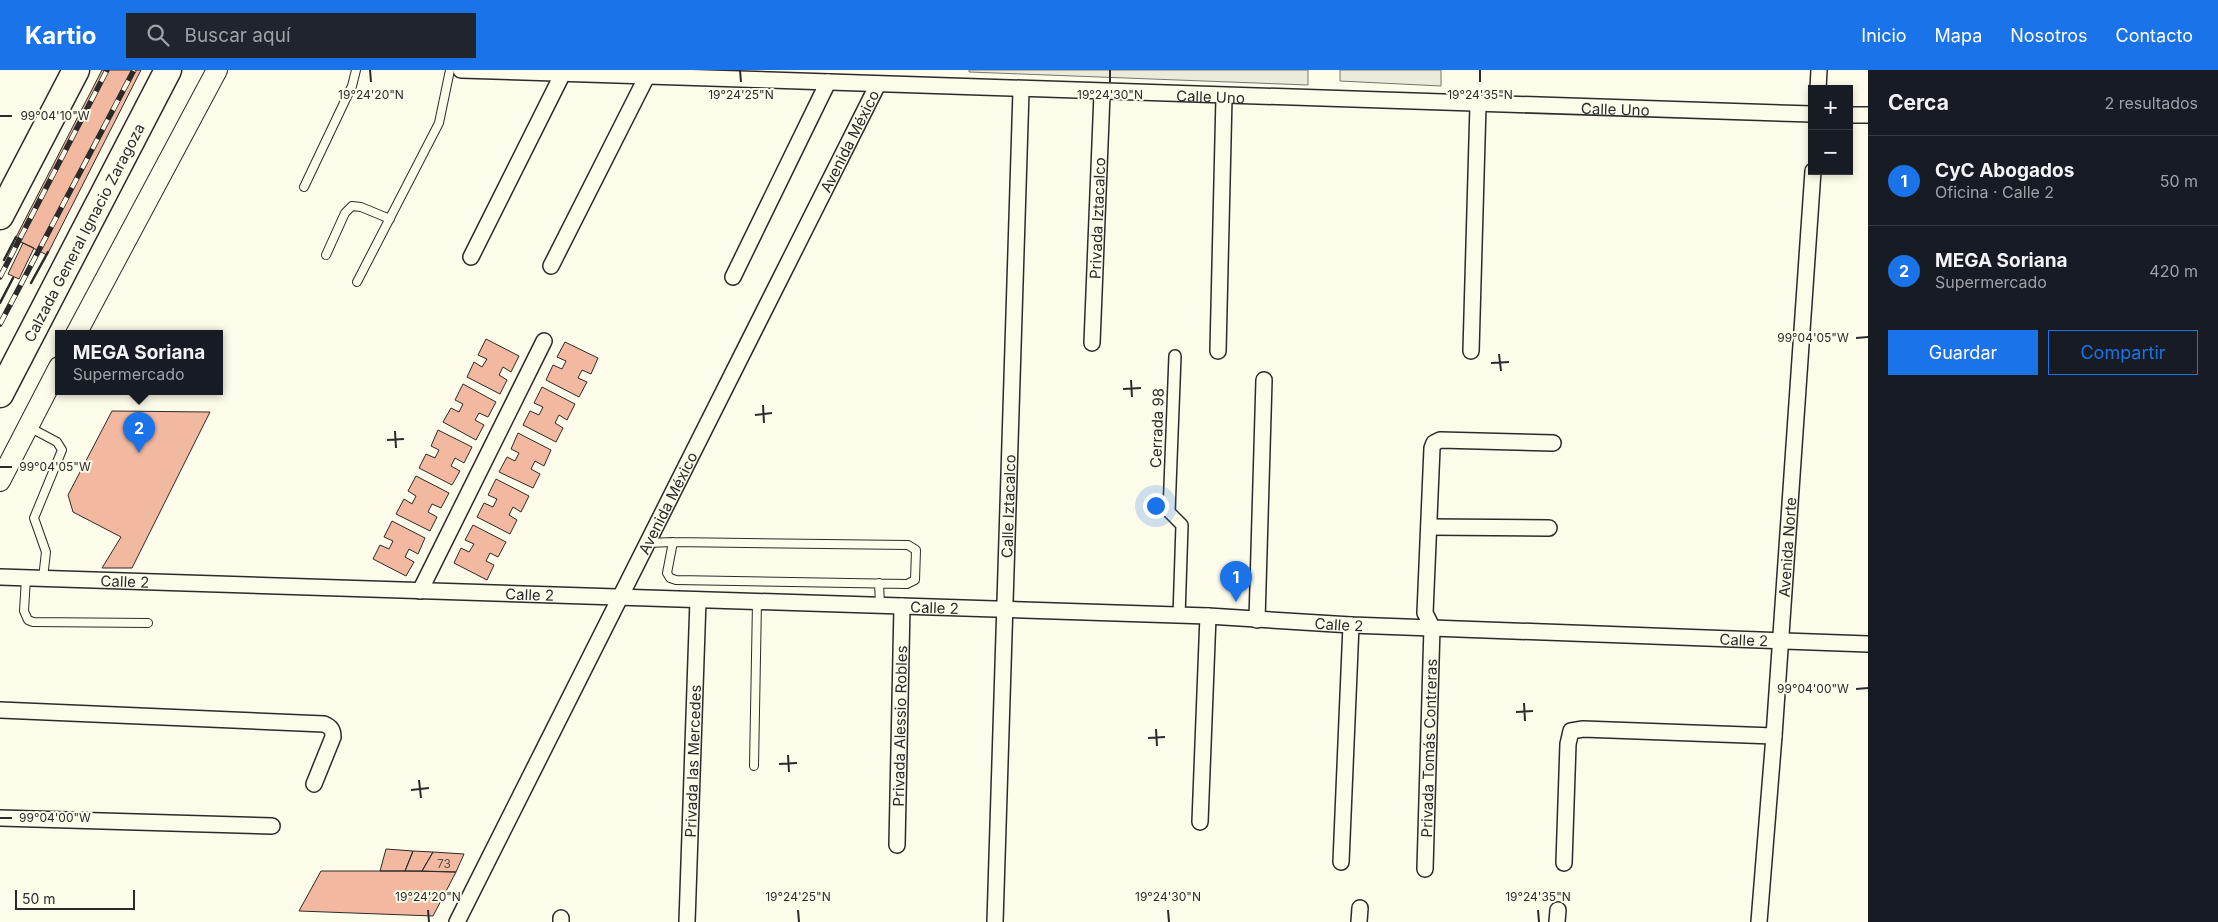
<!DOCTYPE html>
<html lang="es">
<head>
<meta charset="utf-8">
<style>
	:root { --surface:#171b24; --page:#20242c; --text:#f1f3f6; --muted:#9ea1a6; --line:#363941; --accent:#1a73e8 }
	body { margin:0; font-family:Inter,sans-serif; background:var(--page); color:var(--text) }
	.controls { position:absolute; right:15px; top:15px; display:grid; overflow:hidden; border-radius:0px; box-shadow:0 2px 8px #0003 }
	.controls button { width:45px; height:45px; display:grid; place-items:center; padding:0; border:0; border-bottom:1px solid var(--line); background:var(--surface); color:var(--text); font:25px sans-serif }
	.scale { position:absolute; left:15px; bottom:12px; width:120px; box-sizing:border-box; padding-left:5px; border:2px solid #2b2b2b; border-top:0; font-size:14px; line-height:18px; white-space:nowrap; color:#2b2b2b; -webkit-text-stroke:4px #fdfbea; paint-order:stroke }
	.you { position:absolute; left:1155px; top:435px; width:18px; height:18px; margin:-12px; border:4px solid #fff; border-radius:50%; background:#1a73e8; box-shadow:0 0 0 8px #1a73e833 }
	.badge { display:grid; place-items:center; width:32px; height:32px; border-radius:50%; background:var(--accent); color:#fff; font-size:16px; font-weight:700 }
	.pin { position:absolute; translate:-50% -41px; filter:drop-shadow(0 1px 2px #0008) }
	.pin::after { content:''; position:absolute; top:26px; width:18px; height:15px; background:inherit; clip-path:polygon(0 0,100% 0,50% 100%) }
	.popup { position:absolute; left:55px; top:260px; width:168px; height:65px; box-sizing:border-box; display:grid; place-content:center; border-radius:0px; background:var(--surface); filter:drop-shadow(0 1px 4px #0005); font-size:16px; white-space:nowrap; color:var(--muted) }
	.popup b { font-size:19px; color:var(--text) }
	.popup::after { content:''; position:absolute; left:50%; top:100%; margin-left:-10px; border:10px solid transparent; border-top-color:var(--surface) }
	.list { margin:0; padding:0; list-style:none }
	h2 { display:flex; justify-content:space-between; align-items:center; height:65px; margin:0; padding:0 20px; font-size:21px }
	h2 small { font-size:16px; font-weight:400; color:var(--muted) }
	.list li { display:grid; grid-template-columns:32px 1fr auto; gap:15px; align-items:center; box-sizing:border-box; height:90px; padding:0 20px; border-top:1px solid var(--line) }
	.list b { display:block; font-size:19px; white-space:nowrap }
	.list p { margin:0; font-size:16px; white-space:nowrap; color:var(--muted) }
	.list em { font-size:16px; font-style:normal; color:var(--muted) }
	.actions { display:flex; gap:10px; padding:15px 20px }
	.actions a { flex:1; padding:11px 0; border:1px solid var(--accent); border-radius:0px; text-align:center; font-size:18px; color:var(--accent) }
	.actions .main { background:var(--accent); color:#fff }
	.icon { flex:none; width:28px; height:28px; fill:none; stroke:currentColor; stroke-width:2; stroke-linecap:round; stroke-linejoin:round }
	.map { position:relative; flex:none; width:1868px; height:852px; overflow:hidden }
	header { display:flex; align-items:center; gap:30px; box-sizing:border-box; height:70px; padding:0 25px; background:var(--accent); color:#fff }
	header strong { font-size:24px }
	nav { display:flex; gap:28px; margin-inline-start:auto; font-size:18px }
	.search { width:350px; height:45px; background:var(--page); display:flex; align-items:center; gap:12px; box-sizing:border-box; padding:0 18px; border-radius:0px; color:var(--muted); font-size:19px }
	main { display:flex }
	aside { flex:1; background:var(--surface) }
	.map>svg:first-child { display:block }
	.green { fill:#ecebdb; stroke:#74746e }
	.building { fill:#f2b8a0; stroke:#2b2b2b }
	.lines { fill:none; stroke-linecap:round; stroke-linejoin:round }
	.service-casing { stroke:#2b2b2b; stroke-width:10 }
	.pedestrian-casing { stroke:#2b2b2b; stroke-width:14 }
	.minor-casing { stroke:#2b2b2b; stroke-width:18 }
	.secondary-casing { stroke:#2b2b2b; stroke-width:22 }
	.motorway-casing { stroke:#2b2b2b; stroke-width:29 }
	.service { stroke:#fdfbea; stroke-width:8 }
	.pedestrian { stroke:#fdfbea; stroke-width:11 }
	.minor { stroke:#fdfbea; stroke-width:15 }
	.secondary { stroke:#fdfbea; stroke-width:20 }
	.motorway { stroke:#fdfbea; stroke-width:26 }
	.rail-casing { stroke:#2b2b2b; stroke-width:5.5 }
	.rail { stroke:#fdfbea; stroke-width:4; stroke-dasharray:11; stroke-linecap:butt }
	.wall { stroke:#2b2b2b; stroke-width:2.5 }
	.ticks { fill:none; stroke:#2b2b2b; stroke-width:2 }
	.labels { text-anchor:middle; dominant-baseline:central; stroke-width:4; stroke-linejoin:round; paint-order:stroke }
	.number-label { font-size:12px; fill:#5d4e48 }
	.street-label { font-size:15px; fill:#2b2b2b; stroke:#fdfbea }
	.ticks-label { font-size:12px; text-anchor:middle; fill:#2b2b2b; stroke:#fdfbea; stroke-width:4; stroke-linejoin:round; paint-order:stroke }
</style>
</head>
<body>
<header>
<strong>Kartio</strong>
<div class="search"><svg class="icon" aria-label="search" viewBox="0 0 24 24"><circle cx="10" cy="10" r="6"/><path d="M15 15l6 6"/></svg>Buscar aquí</div>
<nav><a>Inicio</a><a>Mapa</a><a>Nosotros</a><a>Contacto</a></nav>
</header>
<main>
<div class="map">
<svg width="1868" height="852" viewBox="0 0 1868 852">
	<rect width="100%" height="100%" fill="#fdfbea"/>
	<path class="green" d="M969,0H1308V15L969,2Z
		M1340,0H1441V16L1340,11Z"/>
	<path class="building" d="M102,0H141L47,185L15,169Z
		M23,173L34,178L19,209L8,204Z
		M486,269L519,286L511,302L503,297L499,305L507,310L500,324L467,307L474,292L482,297L487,289L478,285Z
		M565,272L598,288L591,304L582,300L578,308L587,312L579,327L546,310L553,295L562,299L566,291L557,287Z
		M463,314L496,332L488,347L479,343L475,350L484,355L476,370L443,352L451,338L459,342L463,334L455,330Z
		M542,317L575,334L567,350L559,345L555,353L563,358L556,372L523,355L530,341L539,345L543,337L534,333Z
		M112,341L210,342L132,498H102L121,467L73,442L68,425Z
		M438,360L472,377L464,393L455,388L451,396L460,401L452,415L419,398L426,384L435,388L439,380L431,376Z
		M518,363L551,380L544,396L535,391L531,399L540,404L533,418L499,402L507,387L515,391L519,383L511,379Z
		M416,406L449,423L441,438L432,434L428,442L437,447L430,461L396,444L404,429L412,434L416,426L408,421Z
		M496,409L529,426L521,442L513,437L509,445L517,450L510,464L477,447L484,433L493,437L497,429L488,425Z
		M392,451L425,468L418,484L409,479L405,487L414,492L406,506L373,489L380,475L389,479L393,471L384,467Z
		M473,455L506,472L498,487L490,483L486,491L494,495L487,510L454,493L461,478L469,482L474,474L465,470Z
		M386,779L413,781L405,801H380Z
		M413,781L433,782L422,801H405Z
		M433,782L464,784L456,802L422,801Z
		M321,801H405L456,802L433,846L299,841Z"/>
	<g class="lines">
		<defs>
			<path id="service" d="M304,117L352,16L356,0
				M326,185L345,143L352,136L361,137L390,149
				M357,212L439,53L450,0
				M29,357L57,372L62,380L34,448L46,482L43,508
				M647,473L673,472L908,475L916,480L915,510L907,514L676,510L670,508L667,503L673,472
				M26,508L24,541L28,550L33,552L148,553
				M879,513L880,535
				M754,696L757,532"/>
			<path id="pedestrian" d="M1175,286L1169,442L1182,455L1179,546"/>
			<g id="minor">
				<path id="s1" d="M461,0C911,16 1361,33 1812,44"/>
				<path d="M1818,19L1819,0"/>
				<path d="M1849,45H1868"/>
				<path d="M471,187L563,3"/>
				<path d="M551,196L646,8"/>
				<path d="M733,207L828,12"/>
				<path id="s2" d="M1092,273L1102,24"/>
				<path d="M1218,281L1224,27"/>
				<path d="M1471,281L1478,35"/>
				<path d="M1429,457L1549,458"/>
				<path id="s3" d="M0,507L1208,546L1351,555L1868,574"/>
				<path d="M420,521L544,271"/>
				<path d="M1257,550L1264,310"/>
				<path d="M0,640L324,654C331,657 333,660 333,667L314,714"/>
				<path d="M0,748L272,756"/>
				<path d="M1200,752L1208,546"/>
				<path id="s4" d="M897,775L902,536"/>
				<path d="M1341,792L1351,555"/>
				<path d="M1564,793L1568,674L1571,661L1583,659L1774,666"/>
				<path id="s5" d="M1425,799L1432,557L1425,543L1432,378L1434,373L1440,370L1553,373"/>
				<path id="s6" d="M457,852L878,14"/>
				<path d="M561,852V848"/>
				<path id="s7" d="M687,852L698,530"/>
				<path id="s8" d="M995,852L1021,21"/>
				<path d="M1359,852L1360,838"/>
				<path d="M1557,852L1558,840"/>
				<path id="s9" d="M1759,852L1774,666L1813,101"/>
			</g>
			<path id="secondary" d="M76,264L217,0
				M0,411L59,297"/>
			<g id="motorway">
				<path d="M0,146L76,0"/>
				<path id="s10" d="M0,324L168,0"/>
			</g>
		</defs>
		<use href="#service" class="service-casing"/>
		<use href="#pedestrian" class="pedestrian-casing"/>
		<use href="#minor" class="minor-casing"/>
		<use href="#secondary" class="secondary-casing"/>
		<use href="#motorway" class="motorway-casing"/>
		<use href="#service" class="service"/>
		<use href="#pedestrian" class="pedestrian"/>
		<use href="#minor" class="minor"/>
		<use href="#secondary" class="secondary"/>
		<use href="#motorway" class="motorway"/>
		<defs>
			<path id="rail" d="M0,207L107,0
				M0,254L134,0"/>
		</defs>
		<use href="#rail" class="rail-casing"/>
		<use href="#rail" class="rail"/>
		<path class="wall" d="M4,190L16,167
			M31,213L48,182
			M0,233L13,208"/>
	</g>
	<path class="ticks" d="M370,0L371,12M740,0L741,12M1110,0V12M1480,0V12M0,46H12M1856,268L1868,267M1499,284L1501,301M1491,293L1509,292M1131,310L1132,327M1123,319L1141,318M763,335L764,353M755,345L772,343M395,361L396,378M387,370L404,369M0,397H12M1856,619L1868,618M1524,633L1525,651M1516,642L1533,641M1156,659L1157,676M1148,668L1165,667M788,685L789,702M779,694L797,693M419,710L421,728M411,720L429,718M0,748H12M428,840L429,852M798,840L799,852M1168,840L1169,852M1538,840L1539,852"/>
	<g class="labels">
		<g class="number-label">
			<text x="444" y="793">73</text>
		</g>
		<g class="street-label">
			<text stroke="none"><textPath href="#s1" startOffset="750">Calle Uno</textPath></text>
			<text stroke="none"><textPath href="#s1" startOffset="1155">Calle Uno</textPath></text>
			<text stroke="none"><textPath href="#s6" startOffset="874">Avenida México</textPath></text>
			<text stroke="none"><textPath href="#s2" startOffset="125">Privada Iztacalco</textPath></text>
			<text stroke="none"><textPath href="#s10" startOffset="182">Calzada General Ignacio Zaragoza</textPath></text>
			<text transform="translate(1157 358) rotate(-88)">Cerrada 98</text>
			<text stroke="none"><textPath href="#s6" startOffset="469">Avenida México</textPath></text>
			<text stroke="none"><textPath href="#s8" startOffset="416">Calle Iztacalco</textPath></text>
			<text stroke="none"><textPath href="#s9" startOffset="376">Avenida Norte</textPath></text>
			<text stroke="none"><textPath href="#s3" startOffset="125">Calle 2</textPath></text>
			<text stroke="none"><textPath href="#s3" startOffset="530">Calle 2</textPath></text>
			<text stroke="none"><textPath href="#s3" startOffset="935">Calle 2</textPath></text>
			<text stroke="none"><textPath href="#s3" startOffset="1340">Calle 2</textPath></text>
			<text stroke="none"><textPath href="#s3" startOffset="1745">Calle 2</textPath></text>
			<text stroke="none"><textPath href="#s4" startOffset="119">Privada Alessio Robles</textPath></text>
			<text stroke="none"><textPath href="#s5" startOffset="121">Privada Tomás Contreras</textPath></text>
			<text stroke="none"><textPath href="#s7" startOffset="161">Privada las Mercedes</textPath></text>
		</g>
	</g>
	<g class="ticks-label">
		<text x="371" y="29">19°24'20"N</text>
		<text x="741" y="29">19°24'25"N</text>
		<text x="1110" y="29">19°24'30"N</text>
		<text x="1480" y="29">19°24'35"N</text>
		<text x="55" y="50">99°04'10"W</text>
		<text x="1813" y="272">99°04'05"W</text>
		<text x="55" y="401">99°04'05"W</text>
		<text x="1813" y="623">99°04'00"W</text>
		<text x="55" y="752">99°04'00"W</text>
		<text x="428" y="831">19°24'20"N</text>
		<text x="798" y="831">19°24'25"N</text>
		<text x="1168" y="831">19°24'30"N</text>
		<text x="1538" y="831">19°24'35"N</text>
	</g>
</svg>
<div class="controls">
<button>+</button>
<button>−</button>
</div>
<div class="scale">50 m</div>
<div class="you"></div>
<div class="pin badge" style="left:1236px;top:532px">1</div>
<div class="pin badge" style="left:139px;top:383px">2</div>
<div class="popup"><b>MEGA Soriana</b>Supermercado</div>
</div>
<aside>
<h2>Cerca<small>2 resultados</small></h2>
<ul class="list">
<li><span class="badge">1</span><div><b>CyC Abogados</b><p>Oficina · Calle 2</p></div><em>50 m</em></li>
<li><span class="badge">2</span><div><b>MEGA Soriana</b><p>Supermercado</p></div><em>420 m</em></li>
</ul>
<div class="actions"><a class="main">Guardar</a><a>Compartir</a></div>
</aside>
</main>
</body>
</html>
